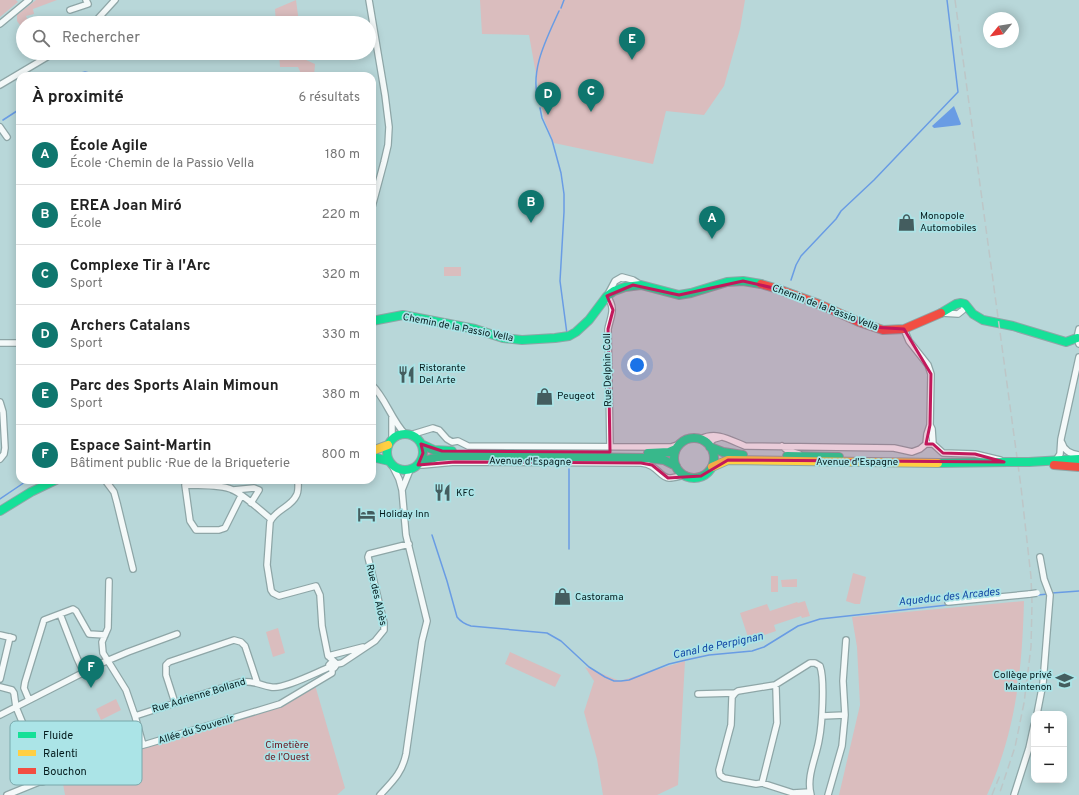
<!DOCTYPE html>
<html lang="fr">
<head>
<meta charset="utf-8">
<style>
	:root { --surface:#fff; --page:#f2f2f2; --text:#222; --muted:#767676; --line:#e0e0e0; --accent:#0f766e }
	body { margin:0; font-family:Overpass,sans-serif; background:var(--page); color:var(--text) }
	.controls { position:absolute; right:12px; bottom:12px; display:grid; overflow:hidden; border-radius:8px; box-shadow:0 2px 10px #0003 }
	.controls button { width:36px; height:36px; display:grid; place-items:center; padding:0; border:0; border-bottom:1px solid var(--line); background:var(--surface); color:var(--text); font:20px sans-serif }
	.compass { position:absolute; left:983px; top:12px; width:36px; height:36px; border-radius:50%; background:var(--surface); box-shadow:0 2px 10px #0003; rotate:240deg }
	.you { position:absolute; left:637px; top:365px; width:14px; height:14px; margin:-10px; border:3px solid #fff; border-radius:50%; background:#1a73e8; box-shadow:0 0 0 6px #1a73e833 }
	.badge { display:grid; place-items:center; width:26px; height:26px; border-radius:50%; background:var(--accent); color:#fff; font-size:13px; font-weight:700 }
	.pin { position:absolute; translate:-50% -33px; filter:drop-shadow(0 1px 2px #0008) }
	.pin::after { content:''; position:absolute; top:21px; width:14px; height:12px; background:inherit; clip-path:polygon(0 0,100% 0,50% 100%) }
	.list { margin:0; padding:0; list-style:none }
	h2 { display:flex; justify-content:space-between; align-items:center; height:52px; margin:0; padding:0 16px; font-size:17px }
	h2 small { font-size:13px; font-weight:400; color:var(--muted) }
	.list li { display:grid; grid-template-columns:26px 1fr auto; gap:12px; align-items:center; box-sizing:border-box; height:60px; padding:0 16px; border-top:1px solid var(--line) }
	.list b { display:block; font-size:15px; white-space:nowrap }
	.list p { margin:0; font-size:13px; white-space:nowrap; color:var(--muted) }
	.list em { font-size:13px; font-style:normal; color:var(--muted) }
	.icon { flex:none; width:22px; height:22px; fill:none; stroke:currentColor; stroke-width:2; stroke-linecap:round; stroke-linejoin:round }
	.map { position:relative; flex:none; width:1079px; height:795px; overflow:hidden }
	.search { position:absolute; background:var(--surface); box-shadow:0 2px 10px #0003; left:16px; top:16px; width:360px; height:44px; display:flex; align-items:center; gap:10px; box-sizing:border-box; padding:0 14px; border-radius:22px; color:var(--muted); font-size:15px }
	.panel { position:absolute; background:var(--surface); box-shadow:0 2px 10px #0003; left:16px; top:72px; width:360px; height:412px; border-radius:12px }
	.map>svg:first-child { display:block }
	.green { fill:#dabdbe }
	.water { fill:#699ce4 }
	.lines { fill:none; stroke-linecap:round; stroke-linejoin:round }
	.stream { stroke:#699ce4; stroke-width:1.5 }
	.street-casing { stroke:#8ea6a7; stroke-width:8 }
	.fast-casing { stroke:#8ea6a7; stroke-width:10 }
	.slow-casing { stroke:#8ea6a7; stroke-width:10 }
	.jam-casing { stroke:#8ea6a7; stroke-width:10 }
	.street { stroke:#f4f9f9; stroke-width:5.5 }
	.fast { stroke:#16e098; stroke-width:8 }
	.slow { stroke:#ffcf43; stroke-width:8 }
	.jam { stroke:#f24e42; stroke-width:8 }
	.rail { stroke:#bdc6c7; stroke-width:1.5; stroke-dasharray:8 4; stroke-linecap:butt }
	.street-bridge-casing { stroke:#8ea6a7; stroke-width:8; stroke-linecap:butt }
	.fast-bridge-casing { stroke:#8ea6a7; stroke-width:10; stroke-linecap:butt }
	.street-bridge { stroke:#f4f9f9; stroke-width:5.5 }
	.fast-bridge { stroke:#16e098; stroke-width:8 }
	.marked { fill:#c2185b; fill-opacity:0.2; stroke:#c2185b; stroke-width:3; stroke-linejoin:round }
	.labels { text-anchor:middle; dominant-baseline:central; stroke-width:3.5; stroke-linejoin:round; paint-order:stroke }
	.poi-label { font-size:10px; fill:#051c1e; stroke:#abe4e7; text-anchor:start }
	.street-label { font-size:10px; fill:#051c1e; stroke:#abe4e7 }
	.park-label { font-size:10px; fill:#6b161f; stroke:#abe4e7 }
	.water-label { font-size:11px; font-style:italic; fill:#154aa5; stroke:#abe4e7 }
	.key { fill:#abe4e7; stroke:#79a8ab; stroke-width:1 }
	.key-label { font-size:11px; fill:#051c1e }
</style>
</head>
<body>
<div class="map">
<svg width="1079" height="795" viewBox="0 0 1079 795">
	<rect width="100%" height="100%" fill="#b8d7d9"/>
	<path class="green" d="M0,0H16L18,2L0,17Z
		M36,0H57L33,9L34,14L26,16L29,23H23V29L17,21V15Z
		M296,0L299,23H276L275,9Z
		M480,0H745L740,29L724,86L704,115L666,111L653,164L554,143L544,119L529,35L482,34Z
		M279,53H304L306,60L315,64L314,76H302L298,67H280Z
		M444,267H461V276H444Z
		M853,573L866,577L860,604H855L846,601Z
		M771,576H778V592H771Z
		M797,579V587H782L781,580Z
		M805,601L810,616L802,618L801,616L774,625L776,631L749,640L740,613L767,604L770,611L797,602L798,603Z
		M1024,601C1022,671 1016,731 987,795H839L860,705L857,647L852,617Z
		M278,628L285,653L273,657L266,632Z
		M510,652L561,675L555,687L505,664Z
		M685,661L678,785L657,795H603L597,759L584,712L594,681L585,667L620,681Z
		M315,685L345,788L337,795H65L62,778L98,760L220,726L281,706Z
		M116,699L121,710L101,720L96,709Z"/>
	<path class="water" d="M954,106L961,124L960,125L934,128L932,126Z"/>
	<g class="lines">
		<path class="stream" d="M561,8L564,0
			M70,76L85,72L102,76
			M538,101C530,69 546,40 559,11
			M540,108L542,118L552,140L561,173L564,194V212L560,281L567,334
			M3,120L20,109
			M791,280L796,265L801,256L836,219L841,211L874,180L958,92L947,0
			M0,499L28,480
			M432,535L447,581L457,617C461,622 464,624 471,626L547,633L561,641L589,667L605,677L614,681H621L629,680L669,664L686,660L709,655L752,651L764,647L798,626L820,619L993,600
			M569,549V469
			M1052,593L1079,591
			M1038,595L1048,594"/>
		<defs>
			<path id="street" d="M369,0L385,95L389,127L388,145L384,162L372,207
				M70,10L88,4L86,0
				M94,23L115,0
				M0,24L29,0
				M0,85L52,54L58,53
				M0,127L7,137
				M942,313L958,314L963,310L965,304
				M904,329L909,341L928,365L931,374L930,425L932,429L933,444
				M1079,329L1077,338L1079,344
				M0,343H20
				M372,385C386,399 391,419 405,434
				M0,402L3,412L5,448L4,454L0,459
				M392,417V439
				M410,435L433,428L439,430L447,439L452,442L458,441L468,446L664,447H671L680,444
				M701,439C716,431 730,440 745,446L894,448L912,452L920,449L926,444H933
				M1062,443C1064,451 1071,454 1079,455
				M708,444L714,439L721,437
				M926,444L927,434L930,425
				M933,444L943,453L975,454L1000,460
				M610,446L608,329C611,315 616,309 607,296L615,281L622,277L633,280L641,285
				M782,446L788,451L799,454
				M1056,460L1060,454L1061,439L1079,357
				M418,465H423L455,462L641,463C657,464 660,478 669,478C674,478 680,476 685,475
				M105,480L114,492L117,503L133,569
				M298,480C298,485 299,492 296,496C291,507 275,510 270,522L267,565L271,590L273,593L279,596L316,586L320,595L322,626L328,656L337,664L334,668L330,667L329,665L333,661
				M233,490L254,488L259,490L251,503
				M402,490L410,470
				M241,496L225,528L219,530H196L190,521L185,485C200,486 219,484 233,490C244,495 261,511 271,519
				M109,581L108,628L102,642L103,653L126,690L135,716L143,745
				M948,602L1030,594
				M60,614L77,658L84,673
				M0,635L13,638
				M328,656L363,647
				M337,664L342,663L375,641L384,630V623L368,557L369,554L409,544
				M0,679L10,637
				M0,687L12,690L14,693L16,707L40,765L39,782
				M735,693L732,697L731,725L719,770L720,775L724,778L756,784L762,783L793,793L810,792
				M698,694L735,693L738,691L775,685L810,663H815L820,666C825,680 822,725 819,740C816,758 806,777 811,795
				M29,700L24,688L25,682L44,620L73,609L76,611L89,634L105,635
				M175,703L166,675V665L169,662L234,640L241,642L245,646L257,682
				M1037,714L1043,683L1050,595L1044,579L1040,557
				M0,715L102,663L128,652L177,634
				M135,716L240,682C254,680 259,685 271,687C283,690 317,672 330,667
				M822,716L845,715
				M40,765L96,737
				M762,783L777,723L776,688L775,685
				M7,795L39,782H43L94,758L147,744L280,704L332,673V668
				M380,795C393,781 402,773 406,754L422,641L427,621L406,535L402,490L399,479L392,465
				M828,795L842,746L845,715L843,681L846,640
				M1014,795L1029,748L1034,725"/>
			<path id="fast" d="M941,313L956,304L961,303L965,304L973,314L983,320L1013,326L1066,342L1077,338
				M372,321L403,315L475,329L503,338L522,340L555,338L569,336L576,332L589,320L607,296L614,291L625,287L641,285L679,295L691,293L727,282L743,281L761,284
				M387 452a18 18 0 1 1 36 0a18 18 0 1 1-36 0Z
				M674 458a20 20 0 1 1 40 0a20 20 0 1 1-40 0Z
				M421,444L434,450L452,451
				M710,447L723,452L743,455
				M648,453L669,452L676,449
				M787,456L839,457
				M372,457L389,461
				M420,462L438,457L450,456L646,458L664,460L676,466
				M1029,462L1079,459
				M938,463L1008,462
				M0,511L31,492L56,480"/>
			<path id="slow" d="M372,451L388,445
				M712,467L728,460L938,463"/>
			<path id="jam" d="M761,284L778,289L819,304L859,322L883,330L904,329L941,313
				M1054,465L1079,467"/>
		</defs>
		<use href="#street" class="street-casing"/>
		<use href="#fast" class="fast-casing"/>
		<use href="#slow" class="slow-casing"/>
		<use href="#jam" class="jam-casing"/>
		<use href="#street" class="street"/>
		<use href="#fast" class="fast"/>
		<use href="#slow" class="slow"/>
		<use href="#jam" class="jam"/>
		<path class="rail" d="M955,0L1021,487L1031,577L1032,603L1031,647L1024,703L1015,747L999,795
			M992,795L1000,775"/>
		<defs>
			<path id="street-bridge" d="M1030,594L1037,593"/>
			<path id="fast-bridge" d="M1008,462H1029"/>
		</defs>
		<use href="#street-bridge" class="street-bridge-casing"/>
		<use href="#fast-bridge" class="fast-bridge-casing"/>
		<use href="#street-bridge" class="street-bridge"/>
		<use href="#fast-bridge" class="fast-bridge"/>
	</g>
	<path class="marked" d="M743,281L778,289L871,327L904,329L931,374L930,425L926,444H933L943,453L975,454L1004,462L728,460L701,476L668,478L652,465L641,463L455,462L418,465L423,453L421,444L442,451L610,452L608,329L613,310L607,296L633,285L679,295Z"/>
	<defs>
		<symbol id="shop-bare" viewBox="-9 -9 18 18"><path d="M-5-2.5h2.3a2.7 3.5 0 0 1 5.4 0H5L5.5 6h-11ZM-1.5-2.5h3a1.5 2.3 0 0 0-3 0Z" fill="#445d5f" stroke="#abe4e7" stroke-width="2.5" paint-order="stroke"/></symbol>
		<symbol id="restaurant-bare" viewBox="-9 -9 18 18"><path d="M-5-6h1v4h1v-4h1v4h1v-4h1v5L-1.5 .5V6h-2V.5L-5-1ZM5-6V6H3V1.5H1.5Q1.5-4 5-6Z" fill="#445d5f" stroke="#abe4e7" stroke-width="2.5" paint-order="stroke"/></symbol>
		<symbol id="hotel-bare" viewBox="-9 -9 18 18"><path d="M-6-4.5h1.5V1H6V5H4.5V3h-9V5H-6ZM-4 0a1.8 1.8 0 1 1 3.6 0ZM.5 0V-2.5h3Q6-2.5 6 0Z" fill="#445d5f" stroke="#abe4e7" stroke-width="2.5" paint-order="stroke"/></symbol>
		<symbol id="school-bare" viewBox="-9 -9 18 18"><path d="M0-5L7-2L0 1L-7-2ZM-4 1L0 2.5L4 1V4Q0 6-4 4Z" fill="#445d5f" stroke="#abe4e7" stroke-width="2.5" paint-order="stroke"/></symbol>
	</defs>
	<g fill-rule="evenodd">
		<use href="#shop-bare" x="894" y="210" width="25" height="25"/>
		<use href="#restaurant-bare" x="394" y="362" width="25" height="25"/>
		<use href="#shop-bare" x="532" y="384" width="25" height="25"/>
		<use href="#restaurant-bare" x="430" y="480" width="25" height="25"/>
		<use href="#hotel-bare" x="354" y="502" width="25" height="25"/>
		<use href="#shop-bare" x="550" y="584" width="25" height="25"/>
		<use href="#school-bare" x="1052" y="668" width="25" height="25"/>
	</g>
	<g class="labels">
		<g class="poi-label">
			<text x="920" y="216">Monopole<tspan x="920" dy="12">Automobiles</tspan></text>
			<text x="419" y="368">Ristorante<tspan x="419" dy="12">Del Arte</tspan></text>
			<text x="557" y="396">Peugeot</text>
			<text x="456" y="493">KFC</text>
			<text x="379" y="514">Holiday Inn</text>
			<text x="575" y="597">Castorama</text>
			<text x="1052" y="675" text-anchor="end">Collège privé<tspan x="1052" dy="12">Maintenon</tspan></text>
		</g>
		<g class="street-label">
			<text transform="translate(825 308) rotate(21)">Chemin de la Passio Vella</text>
			<text transform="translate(458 328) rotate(11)">Chemin de la Passio Vella</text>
			<text transform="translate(608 370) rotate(-91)">Rue Delphin Coll</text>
			<text transform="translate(530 462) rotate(1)">Avenue d'Espagne</text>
			<text x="857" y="462">Avenue d'Espagne</text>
			<text transform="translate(376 595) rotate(77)">Rue des Aloès</text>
			<text transform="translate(199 696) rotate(-17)">Rue Adrienne Bolland</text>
			<text transform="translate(196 730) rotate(-17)">Allée du Souvenir</text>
		</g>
		<g class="park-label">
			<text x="287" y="745">Cimetière<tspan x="287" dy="12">de l'Ouest</tspan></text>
		</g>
		<g class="water-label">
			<text transform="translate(949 597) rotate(-6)">Aqueduc des Arcades</text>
			<text transform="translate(718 646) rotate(-12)">Canal de Perpignan</text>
		</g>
	</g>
	<rect x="10" y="721" width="132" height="64" rx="6" class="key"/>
	<rect x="18" y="732" width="18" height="6" fill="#16e098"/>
	<rect x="18" y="750" width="18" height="6" fill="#ffcf43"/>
	<rect x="18" y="768" width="18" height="6" fill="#f24e42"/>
	<g class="key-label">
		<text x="43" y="739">Fluide</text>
		<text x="43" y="757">Ralenti</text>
		<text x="43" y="775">Bouchon</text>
	</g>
</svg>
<div class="controls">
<button>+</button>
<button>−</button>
</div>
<svg class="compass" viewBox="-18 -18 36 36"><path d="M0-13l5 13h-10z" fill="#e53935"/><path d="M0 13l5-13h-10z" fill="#767676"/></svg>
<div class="you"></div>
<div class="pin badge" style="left:712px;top:239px">A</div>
<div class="pin badge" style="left:531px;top:223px">B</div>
<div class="pin badge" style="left:591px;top:112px">C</div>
<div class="pin badge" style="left:548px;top:115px">D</div>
<div class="pin badge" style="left:632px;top:60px">E</div>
<div class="pin badge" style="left:91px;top:688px">F</div>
<div class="search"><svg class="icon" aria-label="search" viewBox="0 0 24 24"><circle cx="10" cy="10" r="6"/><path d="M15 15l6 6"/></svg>Rechercher</div>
<section class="panel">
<h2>À proximité<small>6 résultats</small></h2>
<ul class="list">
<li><span class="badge">A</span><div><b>École Agile</b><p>École · Chemin de la Passio Vella</p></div><em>180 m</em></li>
<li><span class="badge">B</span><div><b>EREA Joan Miró</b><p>École</p></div><em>220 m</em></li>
<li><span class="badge">C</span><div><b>Complexe Tir à l'Arc</b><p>Sport</p></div><em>320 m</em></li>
<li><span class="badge">D</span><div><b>Archers Catalans</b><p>Sport</p></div><em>330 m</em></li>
<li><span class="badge">E</span><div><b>Parc des Sports Alain Mimoun</b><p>Sport</p></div><em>380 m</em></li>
<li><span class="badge">F</span><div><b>Espace Saint-Martin</b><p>Bâtiment public · Rue de la Briqueterie</p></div><em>800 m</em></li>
</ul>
</section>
</div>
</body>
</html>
